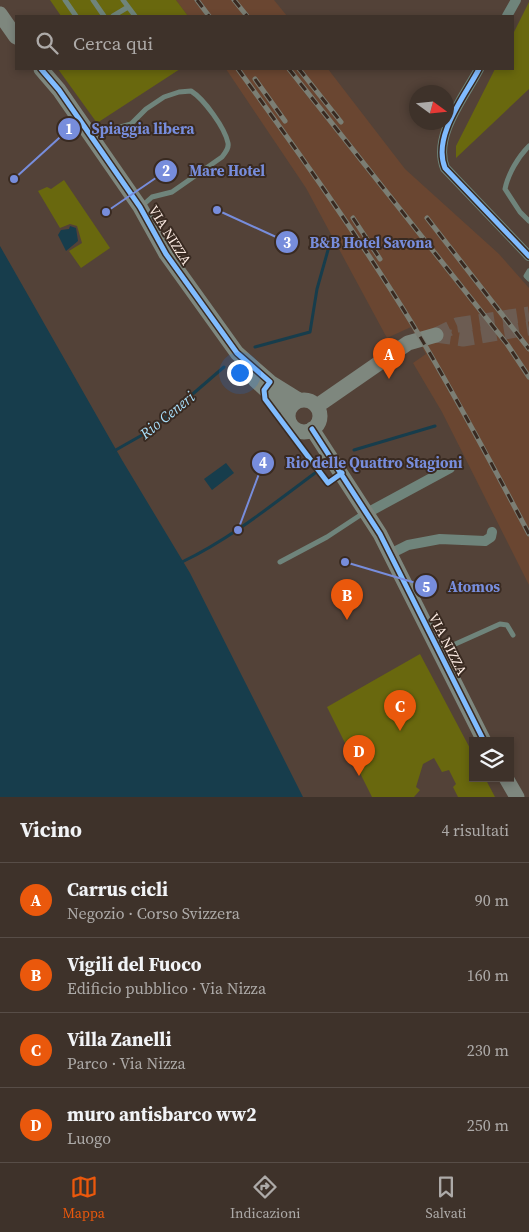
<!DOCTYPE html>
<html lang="it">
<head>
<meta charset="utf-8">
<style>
	:root { --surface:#3e322a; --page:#493e36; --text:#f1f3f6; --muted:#adaaa8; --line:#574d47; --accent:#ea580c }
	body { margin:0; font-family:"Source Serif 4",serif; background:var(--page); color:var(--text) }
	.controls { position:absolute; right:15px; bottom:15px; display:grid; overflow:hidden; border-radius:0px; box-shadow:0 2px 8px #0003 }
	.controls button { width:45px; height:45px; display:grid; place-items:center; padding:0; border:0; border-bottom:1px solid var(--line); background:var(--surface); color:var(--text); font:25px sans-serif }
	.compass { position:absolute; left:409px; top:85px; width:45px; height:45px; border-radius:50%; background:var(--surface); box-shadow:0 2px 8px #0003; rotate:105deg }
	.you { position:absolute; left:239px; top:372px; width:18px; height:18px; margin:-12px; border:4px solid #fff; border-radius:50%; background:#1a73e8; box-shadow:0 0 0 8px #1a73e833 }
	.badge { display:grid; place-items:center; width:32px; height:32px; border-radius:50%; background:var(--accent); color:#fff; font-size:16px; font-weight:700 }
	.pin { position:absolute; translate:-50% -41px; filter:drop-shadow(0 1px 2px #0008) }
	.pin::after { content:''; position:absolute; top:26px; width:18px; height:15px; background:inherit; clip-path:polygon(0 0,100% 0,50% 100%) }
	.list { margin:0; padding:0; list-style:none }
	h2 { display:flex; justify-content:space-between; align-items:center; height:65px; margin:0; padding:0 20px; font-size:21px }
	h2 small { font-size:16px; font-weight:400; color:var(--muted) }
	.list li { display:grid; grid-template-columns:32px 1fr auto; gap:15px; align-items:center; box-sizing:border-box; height:75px; padding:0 20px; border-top:1px solid var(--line) }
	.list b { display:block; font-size:19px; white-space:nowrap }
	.list p { margin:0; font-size:16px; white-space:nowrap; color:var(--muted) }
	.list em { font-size:16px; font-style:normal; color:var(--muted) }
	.icon { flex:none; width:28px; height:28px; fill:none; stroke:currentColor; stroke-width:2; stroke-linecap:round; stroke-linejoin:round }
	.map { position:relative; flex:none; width:529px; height:797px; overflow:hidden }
	.search { position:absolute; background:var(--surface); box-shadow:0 2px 8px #0003; left:15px; right:15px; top:15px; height:55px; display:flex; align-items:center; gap:12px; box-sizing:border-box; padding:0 18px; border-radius:0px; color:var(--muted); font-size:19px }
	.sheet { height:365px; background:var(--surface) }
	nav { display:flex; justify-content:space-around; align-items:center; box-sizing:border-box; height:70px; border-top:1px solid var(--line); background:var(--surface); font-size:14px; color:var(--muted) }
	nav a { display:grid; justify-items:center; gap:2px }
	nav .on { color:var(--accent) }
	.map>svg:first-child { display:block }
	.built { fill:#6a4631 }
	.green { fill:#69680e }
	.water { fill:#173d4c }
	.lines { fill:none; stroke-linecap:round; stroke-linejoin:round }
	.stream { stroke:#173d4c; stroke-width:3 }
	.primary-tunnel { stroke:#6c5c52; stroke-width:15; stroke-dasharray:15 8; stroke-linecap:butt }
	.service { stroke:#6f847b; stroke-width:5 }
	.minor { stroke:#6f847b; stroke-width:10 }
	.primary { stroke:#7e877e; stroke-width:15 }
	.rail-casing { stroke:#7b7e74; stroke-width:5 }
	.rail { stroke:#392a21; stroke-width:3; stroke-dasharray:9; stroke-linecap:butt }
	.cycleway-casing { stroke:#392a21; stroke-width:8 }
	.cycleway { stroke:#80bcff; stroke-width:5 }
	.labels { text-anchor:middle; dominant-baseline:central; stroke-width:4; stroke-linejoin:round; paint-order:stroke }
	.street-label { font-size:14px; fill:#fdece3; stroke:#392a21 }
	.water-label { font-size:15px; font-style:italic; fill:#a8dffb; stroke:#392a21 }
	.leader { fill:none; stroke:#778ddc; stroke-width:2 }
	.callout-dot { fill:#778ddc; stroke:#392a21; stroke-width:2 }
	.mark-label { font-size:15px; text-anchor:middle; font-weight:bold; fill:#fff }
	.callout-label { font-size:15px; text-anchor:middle; font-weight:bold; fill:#778ddc; stroke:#392a21; stroke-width:4; stroke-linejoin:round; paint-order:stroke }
</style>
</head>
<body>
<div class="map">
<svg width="529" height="797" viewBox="0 0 529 797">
	<rect width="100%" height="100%" fill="#534238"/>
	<path class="built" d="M176,0H274L287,16H188Z
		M226,69H328L405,169L499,254L529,288V585L442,412L413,363L426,354L411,327L387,338L306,188Z"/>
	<path class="green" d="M50,0H176L188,16H61Z
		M529,2V89L456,158V146L495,69H513V34Z
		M58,69H180L97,123Z
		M64,180L110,248L81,268L69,251L82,243L77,226L70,224L60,228L38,191L47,187L51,189Z
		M420,654L473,754V778H485L495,797H458L453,787L456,784L449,770L442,772L434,758L423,764L416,787L420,790L414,797H372L327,707Z"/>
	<path class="water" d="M70,226L76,228L78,241L66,251L58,235L61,230L69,229Z
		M0,246L122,460L190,573L303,797H0Z
		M226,463L234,473L212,490L204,479Z"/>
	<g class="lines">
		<path class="stream" d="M255,347L310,332L317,289L330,243
			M354,450L435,426
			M114,451L151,430L224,367
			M182,562C230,539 272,505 315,473"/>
		<path class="primary-tunnel" d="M436,335L457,325L529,314
			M436,335L463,339L529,328"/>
		<path class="service" d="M65,0L76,16
			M93,0L104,16
			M123,0L135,16
			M113,16L128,7
			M92,135L131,124L146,109L164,97L179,92L191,91C204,99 225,128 228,143C229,148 226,152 222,157L172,192L152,197L142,206
			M529,146C518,157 508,174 505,189L520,212L529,221
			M529,271L526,276L529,279
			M280,562L327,537L365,512
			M442,650L500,624L507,625L513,635"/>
		<path class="minor" d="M507,16L516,0
			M479,69C465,96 432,136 445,168L529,256
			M367,513L450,468
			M390,554L408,545L440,539L485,541L491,537L492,532"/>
		<path class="primary" d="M0,14L16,37
			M41,69L59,90L140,207L166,254L237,353L270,382L299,400
			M255,380L282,405L289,409
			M288 416a16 16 0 1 1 32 0a16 16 0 1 1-32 0Z
			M317,406L408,343L436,335
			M312,429L380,534L484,741
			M506,778L517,797"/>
		<defs>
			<path id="rail" d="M197,0L209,16
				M234,0L247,16
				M238,69C299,153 359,237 413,325C454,393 492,464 529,534
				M289,69L507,344L529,377
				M299,69L341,122
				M255,79L285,121
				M353,218L380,259
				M427,218L529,349"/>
		</defs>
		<use href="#rail" class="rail-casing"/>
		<use href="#rail" class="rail"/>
		<defs>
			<path id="cycleway" d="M41,69L59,90L140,207L166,254L237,353L270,382L264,390L265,399L328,483L342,473
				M479,69C465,96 432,136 445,168L529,256
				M312,429L380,534L484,741"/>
		</defs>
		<use href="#cycleway" class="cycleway-casing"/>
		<use href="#cycleway" class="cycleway"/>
	</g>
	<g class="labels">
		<g class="street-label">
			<text transform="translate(170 235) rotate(58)">VIA NIZZA</text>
			<text transform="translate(448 644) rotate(63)">VIA NIZZA</text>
		</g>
		<g class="water-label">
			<text transform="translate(167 415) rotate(-39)">Rio Ceneri</text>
		</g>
	</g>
	<path class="leader" d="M14 179L69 129M106 212L166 171M217 210L287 242M238 530L263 463M345 562L426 586"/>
	<g class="callout-dot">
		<circle cx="14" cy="179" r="5"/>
		<circle cx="106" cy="212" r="5"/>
		<circle cx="217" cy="210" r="5"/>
		<circle cx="238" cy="530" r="5"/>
		<circle cx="345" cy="562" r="5"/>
		<circle cx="69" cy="129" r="12"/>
		<circle cx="166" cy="171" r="12"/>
		<circle cx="287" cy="242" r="12"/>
		<circle cx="263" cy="463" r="12"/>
		<circle cx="426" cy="586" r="12"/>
	</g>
	<g class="mark-label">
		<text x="69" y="134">1</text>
		<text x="166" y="176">2</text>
		<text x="287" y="248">3</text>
		<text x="263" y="468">4</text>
		<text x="426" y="592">5</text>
	</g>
	<g class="callout-label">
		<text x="143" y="134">Spiaggia libera</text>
		<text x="227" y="176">Mare Hotel</text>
		<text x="371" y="248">B&amp;B Hotel Savona</text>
		<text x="374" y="468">Rio delle Quattro Stagioni</text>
		<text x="474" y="592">Atomos</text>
	</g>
</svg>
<div class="controls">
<button><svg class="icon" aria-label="layers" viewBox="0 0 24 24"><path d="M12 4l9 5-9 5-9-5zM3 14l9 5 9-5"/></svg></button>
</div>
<svg class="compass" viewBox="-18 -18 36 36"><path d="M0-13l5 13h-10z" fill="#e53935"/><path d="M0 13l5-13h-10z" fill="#adaaa8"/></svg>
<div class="you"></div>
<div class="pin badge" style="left:389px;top:379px">A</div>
<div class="pin badge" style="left:347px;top:620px">B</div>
<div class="pin badge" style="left:400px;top:731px">C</div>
<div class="pin badge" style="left:359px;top:776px">D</div>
<div class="search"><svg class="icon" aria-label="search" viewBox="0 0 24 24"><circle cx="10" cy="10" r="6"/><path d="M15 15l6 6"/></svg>Cerca qui</div>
</div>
<section class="sheet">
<h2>Vicino<small>4 risultati</small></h2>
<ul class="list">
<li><span class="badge">A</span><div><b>Carrus cicli</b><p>Negozio · Corso Svizzera</p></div><em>90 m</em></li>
<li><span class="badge">B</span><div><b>Vigili del Fuoco</b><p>Edificio pubblico · Via Nizza</p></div><em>160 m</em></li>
<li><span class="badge">C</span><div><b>Villa Zanelli</b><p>Parco · Via Nizza</p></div><em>230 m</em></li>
<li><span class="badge">D</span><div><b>muro antisbarco ww2</b><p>Luogo</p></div><em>250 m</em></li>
</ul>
</section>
<nav>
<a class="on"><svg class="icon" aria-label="map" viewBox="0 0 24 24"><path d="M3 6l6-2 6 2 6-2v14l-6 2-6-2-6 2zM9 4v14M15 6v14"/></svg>Mappa</a>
<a><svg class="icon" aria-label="directions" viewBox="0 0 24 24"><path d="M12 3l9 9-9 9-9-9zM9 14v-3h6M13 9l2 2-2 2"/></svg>Indicazioni</a>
<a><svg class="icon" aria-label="saved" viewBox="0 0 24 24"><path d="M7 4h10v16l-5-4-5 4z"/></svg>Salvati</a>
</nav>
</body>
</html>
